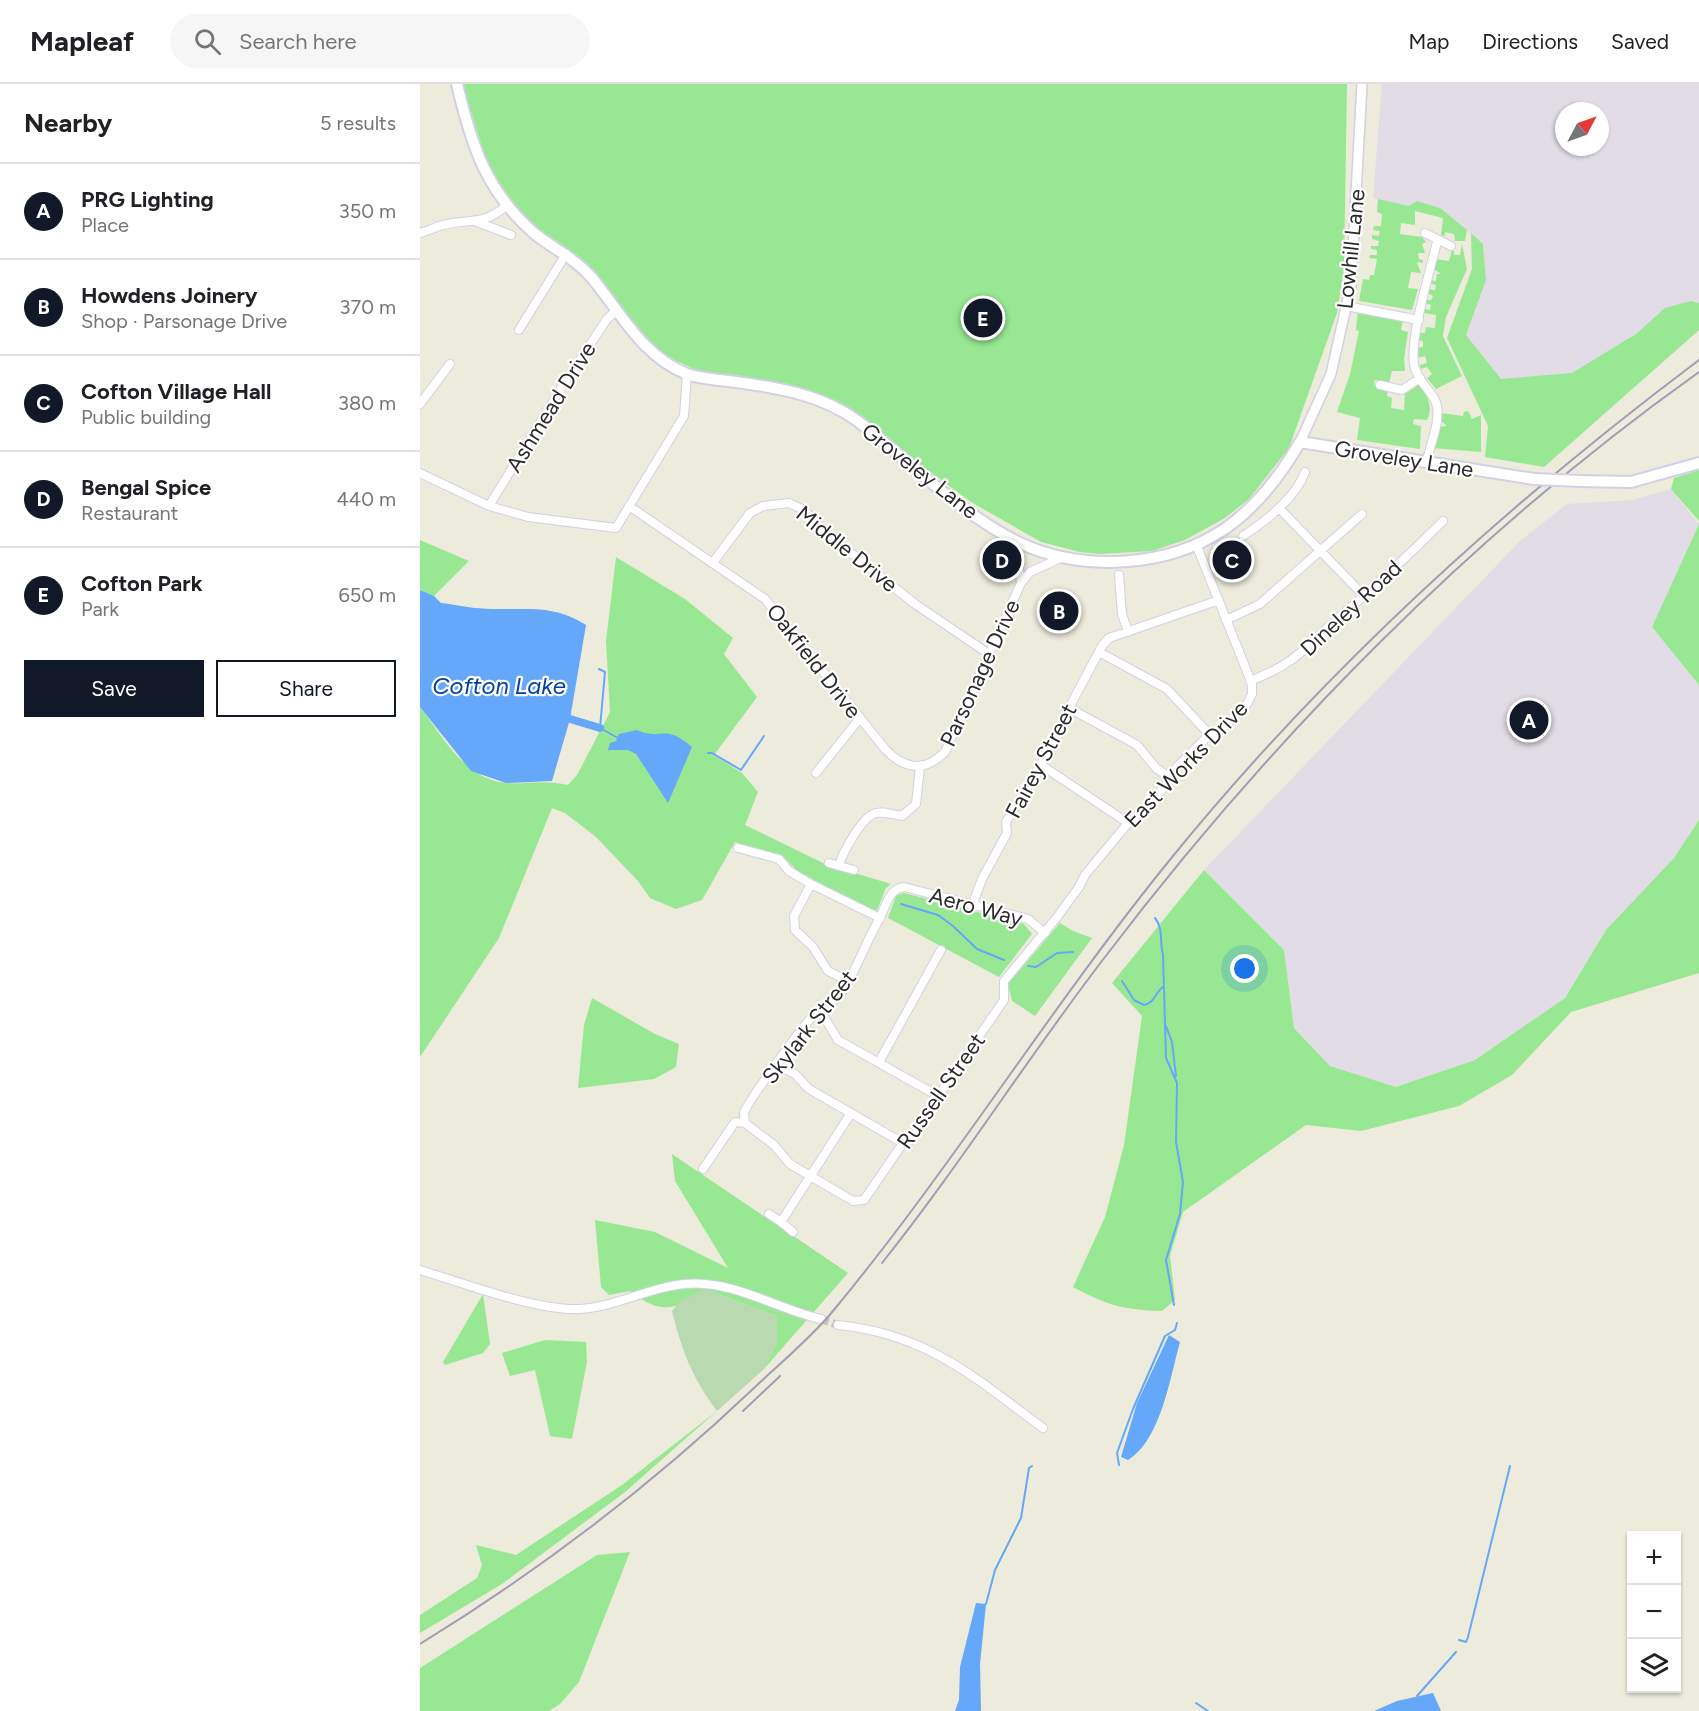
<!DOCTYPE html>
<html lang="en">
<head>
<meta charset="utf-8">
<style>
	:root { --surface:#fff; --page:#f6f6f6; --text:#202124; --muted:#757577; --line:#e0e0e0; --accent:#111827 }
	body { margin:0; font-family:Figtree,sans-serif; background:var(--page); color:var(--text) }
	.controls { position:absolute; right:18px; bottom:18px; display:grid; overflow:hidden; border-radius:0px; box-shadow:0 2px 4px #0004 }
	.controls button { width:54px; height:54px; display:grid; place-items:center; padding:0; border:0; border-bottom:2px solid var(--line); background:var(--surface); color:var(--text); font:30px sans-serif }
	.compass { position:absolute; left:1135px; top:18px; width:54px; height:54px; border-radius:50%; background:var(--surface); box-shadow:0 2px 4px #0004; rotate:49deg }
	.you { position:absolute; left:825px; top:885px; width:21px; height:21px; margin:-15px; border:4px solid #fff; border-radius:50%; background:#1a73e8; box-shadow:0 0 0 9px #1a73e833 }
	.badge { display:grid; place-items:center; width:39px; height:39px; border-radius:50%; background:var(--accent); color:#fff; font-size:20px; font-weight:700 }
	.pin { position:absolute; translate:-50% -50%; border:3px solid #fff; box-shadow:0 2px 6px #0006 }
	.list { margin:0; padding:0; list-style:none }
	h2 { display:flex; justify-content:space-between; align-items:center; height:78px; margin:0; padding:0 24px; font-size:26px }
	h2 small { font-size:20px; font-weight:400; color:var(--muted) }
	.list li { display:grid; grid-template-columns:39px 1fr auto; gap:18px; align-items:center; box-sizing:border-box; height:96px; padding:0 24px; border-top:2px solid var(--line) }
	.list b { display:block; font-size:22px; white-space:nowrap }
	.list p { margin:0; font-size:20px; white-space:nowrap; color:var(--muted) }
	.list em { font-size:20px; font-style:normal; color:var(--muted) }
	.actions { display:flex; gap:12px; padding:18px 24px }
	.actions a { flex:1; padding:14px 0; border:2px solid var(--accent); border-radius:0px; text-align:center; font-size:21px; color:var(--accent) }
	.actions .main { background:var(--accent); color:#fff }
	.icon { flex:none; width:33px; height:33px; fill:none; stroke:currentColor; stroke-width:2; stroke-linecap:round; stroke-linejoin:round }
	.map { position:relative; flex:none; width:1279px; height:1627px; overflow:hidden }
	header { display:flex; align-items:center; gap:36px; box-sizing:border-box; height:84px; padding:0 30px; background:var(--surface); border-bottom:2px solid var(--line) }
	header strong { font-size:28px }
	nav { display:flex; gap:33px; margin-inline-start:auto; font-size:21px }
	.search { width:420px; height:54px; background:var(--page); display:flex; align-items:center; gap:15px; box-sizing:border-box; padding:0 21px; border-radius:33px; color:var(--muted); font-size:22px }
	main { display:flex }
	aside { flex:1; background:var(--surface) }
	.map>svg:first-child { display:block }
	.industrial { fill:#e1dce5; fill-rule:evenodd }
	.green { fill:#98e893 }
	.cemetery { fill:#b9d9b0 }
	.water { fill:#65a7f8 }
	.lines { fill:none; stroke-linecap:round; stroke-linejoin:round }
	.stream { stroke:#65a7f8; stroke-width:2 }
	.canal { stroke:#65a7f8; stroke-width:8 }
	.minor-tunnel { stroke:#c6c4b8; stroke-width:8; stroke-dasharray:8 4; stroke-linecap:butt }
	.minor-casing { stroke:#d2d0e4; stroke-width:10 }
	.tertiary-casing { stroke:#d2d0e4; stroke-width:12 }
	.secondary-casing { stroke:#d2d0e4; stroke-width:14 }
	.minor { stroke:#fff; stroke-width:8 }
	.tertiary { stroke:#fff; stroke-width:9 }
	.secondary { stroke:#fff; stroke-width:10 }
	.rail { stroke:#a09db6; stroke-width:2 }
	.secondary-bridge-casing { stroke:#d2d0e4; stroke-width:14; stroke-linecap:butt }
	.secondary-bridge { stroke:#fff; stroke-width:10 }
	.labels { text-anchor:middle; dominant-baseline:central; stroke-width:4.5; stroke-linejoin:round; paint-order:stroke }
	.street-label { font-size:22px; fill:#2a2a2a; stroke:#fff }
	.water-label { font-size:24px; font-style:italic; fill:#033fa5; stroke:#fff }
</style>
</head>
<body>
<header>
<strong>Mapleaf</strong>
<div class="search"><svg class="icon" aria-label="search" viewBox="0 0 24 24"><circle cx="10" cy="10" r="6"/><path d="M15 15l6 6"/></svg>Search here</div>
<nav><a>Map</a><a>Directions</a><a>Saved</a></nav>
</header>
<main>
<aside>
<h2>Nearby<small>5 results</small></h2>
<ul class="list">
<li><span class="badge">A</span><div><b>PRG Lighting</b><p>Place</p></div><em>350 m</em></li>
<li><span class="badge">B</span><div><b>Howdens Joinery</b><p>Shop · Parsonage Drive</p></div><em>370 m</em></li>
<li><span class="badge">C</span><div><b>Cofton Village Hall</b><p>Public building</p></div><em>380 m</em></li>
<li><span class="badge">D</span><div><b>Bengal Spice</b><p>Restaurant</p></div><em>440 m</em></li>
<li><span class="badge">E</span><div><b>Cofton Park</b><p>Park</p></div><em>650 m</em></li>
</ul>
<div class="actions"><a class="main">Save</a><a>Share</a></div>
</aside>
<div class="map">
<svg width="1279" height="1627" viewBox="0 0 1279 1627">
	<rect width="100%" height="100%" fill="#edebdb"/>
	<path class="industrial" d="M962,0H1279V246L1124,383L1103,365L1098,317L1046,251L1066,196L1063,160L1020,124L997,117L989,122L953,114ZM1144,27H1180V63H1144Z
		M1251,405L1279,440L1232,543L1279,601V736L1254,774L1186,846L1145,914L1055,976L976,1003L910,982L874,943L864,866L784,786L1100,457L1147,420L1213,416Z"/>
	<path class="green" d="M42,0H927L924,185L917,229L869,364L829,415L805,434L765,456L732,467L680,470L660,468L621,458L551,418L417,319L286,290L256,277L231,261L179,194L156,171L115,145L71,91Z
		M958,115L989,122L997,117L1020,124L1047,146L1045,157H1035L1034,150L1025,148V152L1021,151L1023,134L995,127V141L981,139L980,150L1002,153L1006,158L1002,160L1005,169H998L999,175L1003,176V179L997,178L1001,189L991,188L988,204L998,205L992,226L939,217L943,195L949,196L950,191H954L957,175L949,174L950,171H957V166L951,165V162H958L959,157L952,155V151L959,152L960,147L953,146L954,142H961L962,130L957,128Z
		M1051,149L1063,160L1066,196L1046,251L1081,295L1152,289L1216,250L1245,224L1271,217L1279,219V246L1124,383L1065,373L1068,342L1027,254L1052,185Z
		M1042,160L1047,185L1026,233L1023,252L1042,292L1016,305L1007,294L1012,290L1007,283L1001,285L1000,281L1007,279L1005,272L996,274V264L1003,263V257L998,256L1000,249H1005L1006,243L1015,244L1016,231L1003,229L1004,225L1010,226L1011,221L1005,219L1006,216H1011L1013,212L1007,209L1008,205L1015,206L1016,201L1009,199L1010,196L1016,197L1017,190H1021L1014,185L1015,175L1029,177L1033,162L1034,171H1040Z
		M938,227L983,236L981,246L988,248L984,275L985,287H972L969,299L955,296L954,301L968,304L967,312L972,314L971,324L984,326L985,309L998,299C1007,312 1014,321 1007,336L994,335L993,340L1001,342L1000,365L937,356L940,334L917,328L930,290L939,247L936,246Z
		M1048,327L1052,335L1061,331V368L1012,364L1017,343L1027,342L1020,336L1021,329L1043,332L1044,328Z
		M1279,386V437L1251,405L1254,394Z
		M1279,440V601L1232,543Z
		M0,456L49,477L14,512L0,506Z
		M196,473L265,515L313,554L304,570L337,613L294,671L322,689L338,708L325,741L405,780L471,800L466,804L456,829L377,787L363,772L315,758L282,816L256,825L230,814L218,797L176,753L145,729L132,724L79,854L0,973V623C23,653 46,697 88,699C109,700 127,696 148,701L157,691L190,628L186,557Z
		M1279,736V889L1151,928L1092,991L1039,1022L941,1047L886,1041L763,1128L750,1172L755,1216L742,1227C703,1226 687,1221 653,1203L685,1133L704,1061L722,932L692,899L784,786L864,866L874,944L910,982L976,1003L1055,976L1145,914L1186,846L1254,774Z
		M484,809L604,840L612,850L579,893L468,834L476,812Z
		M640,839L653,847L672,854L615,932L592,917L588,900Z
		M172,914L235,950L259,960L256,983L234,995L158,1004L164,941Z
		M252,1070L428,1189L343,1286L357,1259V1232L285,1205C256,1228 239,1230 210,1207L189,1211L181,1203L175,1136L235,1148L308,1184L255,1097Z
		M63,1210L70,1260L63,1269L25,1281L23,1278Z
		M125,1256L166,1258L167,1278L152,1355L130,1352L115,1286L90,1292L82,1269Z
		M297,1327L205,1408L82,1500L0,1549V1531L57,1494L62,1481L56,1461L96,1471L202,1401Z
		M210,1468L159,1598L140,1620L129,1627H0V1584L177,1471Z"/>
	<path class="cemetery" d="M285,1205L357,1232V1259L343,1286L297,1327C272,1294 262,1267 252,1227L260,1217Z"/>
	<path class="water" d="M0,506L14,512L21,519C37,521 55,525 72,525C108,526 133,520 166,541L150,635L132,697L86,699L51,687L0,623Z
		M217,646C242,657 244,639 272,663L248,719L216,670L208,666H188L190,659L196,657L199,650Z
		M749,1251L760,1258C750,1293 741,1356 708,1376L701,1373L717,1319Z
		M556,1519L566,1520L560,1580L561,1627H535L539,1616L540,1583Z
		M1013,1609L1021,1627H954L977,1617Z"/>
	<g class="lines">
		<path class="stream" d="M179,585L185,588L180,644L198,654
			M288,669H292L321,686L344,652
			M481,820L518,831L533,842L557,865L584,876
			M735,834C744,845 739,857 743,870L746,974L757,999L756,1058L763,1098L760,1130L746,1176L754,1221
			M608,882L616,883L637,869L653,868
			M702,897L714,916L724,921C735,919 735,908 744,902
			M746,942L752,958L756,992
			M699,1381L697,1369L713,1325L745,1252L755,1246L757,1239
			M566,1520L575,1486L601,1434L609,1384L612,1382
			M1039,1556L1046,1558L1048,1553L1090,1382
			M997,1612L1036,1568
			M776,1619L788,1627"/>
		<path class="canal" d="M150,635L180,644"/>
		<path class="minor-tunnel" d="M401,1235L418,1241"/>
		<defs>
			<path id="minor" d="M57,138L91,151
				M0,149C8,147 15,143 23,141C50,134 64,142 87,121
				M1005,149L1031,162
				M926,222L999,236
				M99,246L146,170
				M960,301L982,306L1000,294
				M0,320L30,280
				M1006,379C1010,361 1023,333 1015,316C1008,304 996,294 994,280C990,252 1010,187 1017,158
				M0,389L69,422L108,433L196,444L264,332L267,290
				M69,422L138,309L187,235L196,227
				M209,422L345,515L465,665C484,685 504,689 525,668L601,499L610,488L643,473
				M859,424L945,513
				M823,452C846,437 875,415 885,388
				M599,458L596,464L601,499
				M294,477L330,429L343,422L369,419L384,426L411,453L495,520L569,570
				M699,491L702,530L708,548
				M806,536L840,520L942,430
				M679,568L747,605L790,651
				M830,597C874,580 882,567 915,537C952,505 988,472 1023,437
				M649,624L717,661L736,684L749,693
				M621,681L708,739
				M396,689L440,634
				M318,764L359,775L369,787L391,800L374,832L375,846L393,863L408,887L428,897
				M409,779L434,786
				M419,782C422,769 441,736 453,730C462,726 473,731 482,732L496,720L500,683
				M391,800L460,834C466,821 469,805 484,803L608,835L625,849
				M552,822L562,795L587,749L586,738L649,633V624L682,562L689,554L799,516
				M460,834C445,859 437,886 420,911C413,920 402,923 394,931C384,940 328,1017 324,1029L325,1039L354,1061L370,1080L433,1117L444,1116L483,1059L493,1055L518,1012L584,916V897L638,832L659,803L665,791L708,739L724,726L745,702L756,684L786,654L798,649L827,620L832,610V600L776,460
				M400,926L418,956L518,1012
				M459,978L521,866
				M357,981L375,990L389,1005L483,1059
				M283,1085L315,1038L325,1039
				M349,1130L361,1138L431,1029
				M361,1138L373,1148
				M0,1186C43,1199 117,1227 159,1225C201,1223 240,1196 284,1200C325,1203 361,1226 401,1235
				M418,1241C507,1250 554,1293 623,1344"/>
			<path id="tertiary" d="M880,358L911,290L931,201L942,0"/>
			<path id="secondary" d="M37,0C51,60 66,108 115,150C134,165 156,175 172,194C201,229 222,272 267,290C282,295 300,296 316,298C360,304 403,311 439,338C489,378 542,431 600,459C662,488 748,484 806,444C837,422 861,391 880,358L1114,395
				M1160,397L1211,398L1279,379"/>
		</defs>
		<use href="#minor" class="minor-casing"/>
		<use href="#tertiary" class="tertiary-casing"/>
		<use href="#secondary" class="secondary-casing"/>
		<use href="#minor" class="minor"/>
		<use href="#tertiary" class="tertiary"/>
		<use href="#secondary" class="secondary"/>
		<path class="rail" d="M462,1179C541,1080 608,973 685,873C853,652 1053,449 1279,288
			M323,1327L360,1292
			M0,1560C122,1485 230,1403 334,1304C360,1279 390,1255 413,1227C534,1081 633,919 753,772C906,584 1086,421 1279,276"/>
		<defs>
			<path id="secondary-bridge" d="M1114,395L1160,397"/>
		</defs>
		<use href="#secondary-bridge" class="secondary-bridge-casing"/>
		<use href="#secondary-bridge" class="secondary-bridge"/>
	</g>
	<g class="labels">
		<g class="street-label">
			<text transform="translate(931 165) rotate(-84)">Lowhill Lane</text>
			<text transform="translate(131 323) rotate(-58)">Ashmead Drive</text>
			<text transform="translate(984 375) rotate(9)">Groveley Lane</text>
			<text transform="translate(500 387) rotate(38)">Groveley Lane</text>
			<text transform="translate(427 465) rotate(39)">Middle Drive</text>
			<text transform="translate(931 524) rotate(-43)">Dineley Road</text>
			<text transform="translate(394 577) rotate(52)">Oakfield Drive</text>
			<text transform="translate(560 589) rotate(-65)">Parsonage Drive</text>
			<text transform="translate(621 677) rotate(-62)">Fairey Street</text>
			<text transform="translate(766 680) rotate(-46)">East Works Drive</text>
			<text transform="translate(556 823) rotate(15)">Aero Way</text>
			<text transform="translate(389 943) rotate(-52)">Skylark Street</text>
			<text transform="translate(521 1007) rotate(-55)">Russell Street</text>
		</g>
		<g class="water-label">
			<text x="79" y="601">Cofton Lake</text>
		</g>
	</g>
</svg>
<div class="controls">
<button>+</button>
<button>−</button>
<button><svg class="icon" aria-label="layers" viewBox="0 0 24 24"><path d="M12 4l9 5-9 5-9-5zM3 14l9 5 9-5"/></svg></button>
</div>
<svg class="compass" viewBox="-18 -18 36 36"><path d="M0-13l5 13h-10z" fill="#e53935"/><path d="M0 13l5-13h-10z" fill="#757577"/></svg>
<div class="you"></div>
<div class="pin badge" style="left:1109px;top:636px">A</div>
<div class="pin badge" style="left:639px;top:527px">B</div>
<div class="pin badge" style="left:812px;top:476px">C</div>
<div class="pin badge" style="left:582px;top:476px">D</div>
<div class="pin badge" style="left:563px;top:234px">E</div>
</div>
</main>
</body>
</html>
